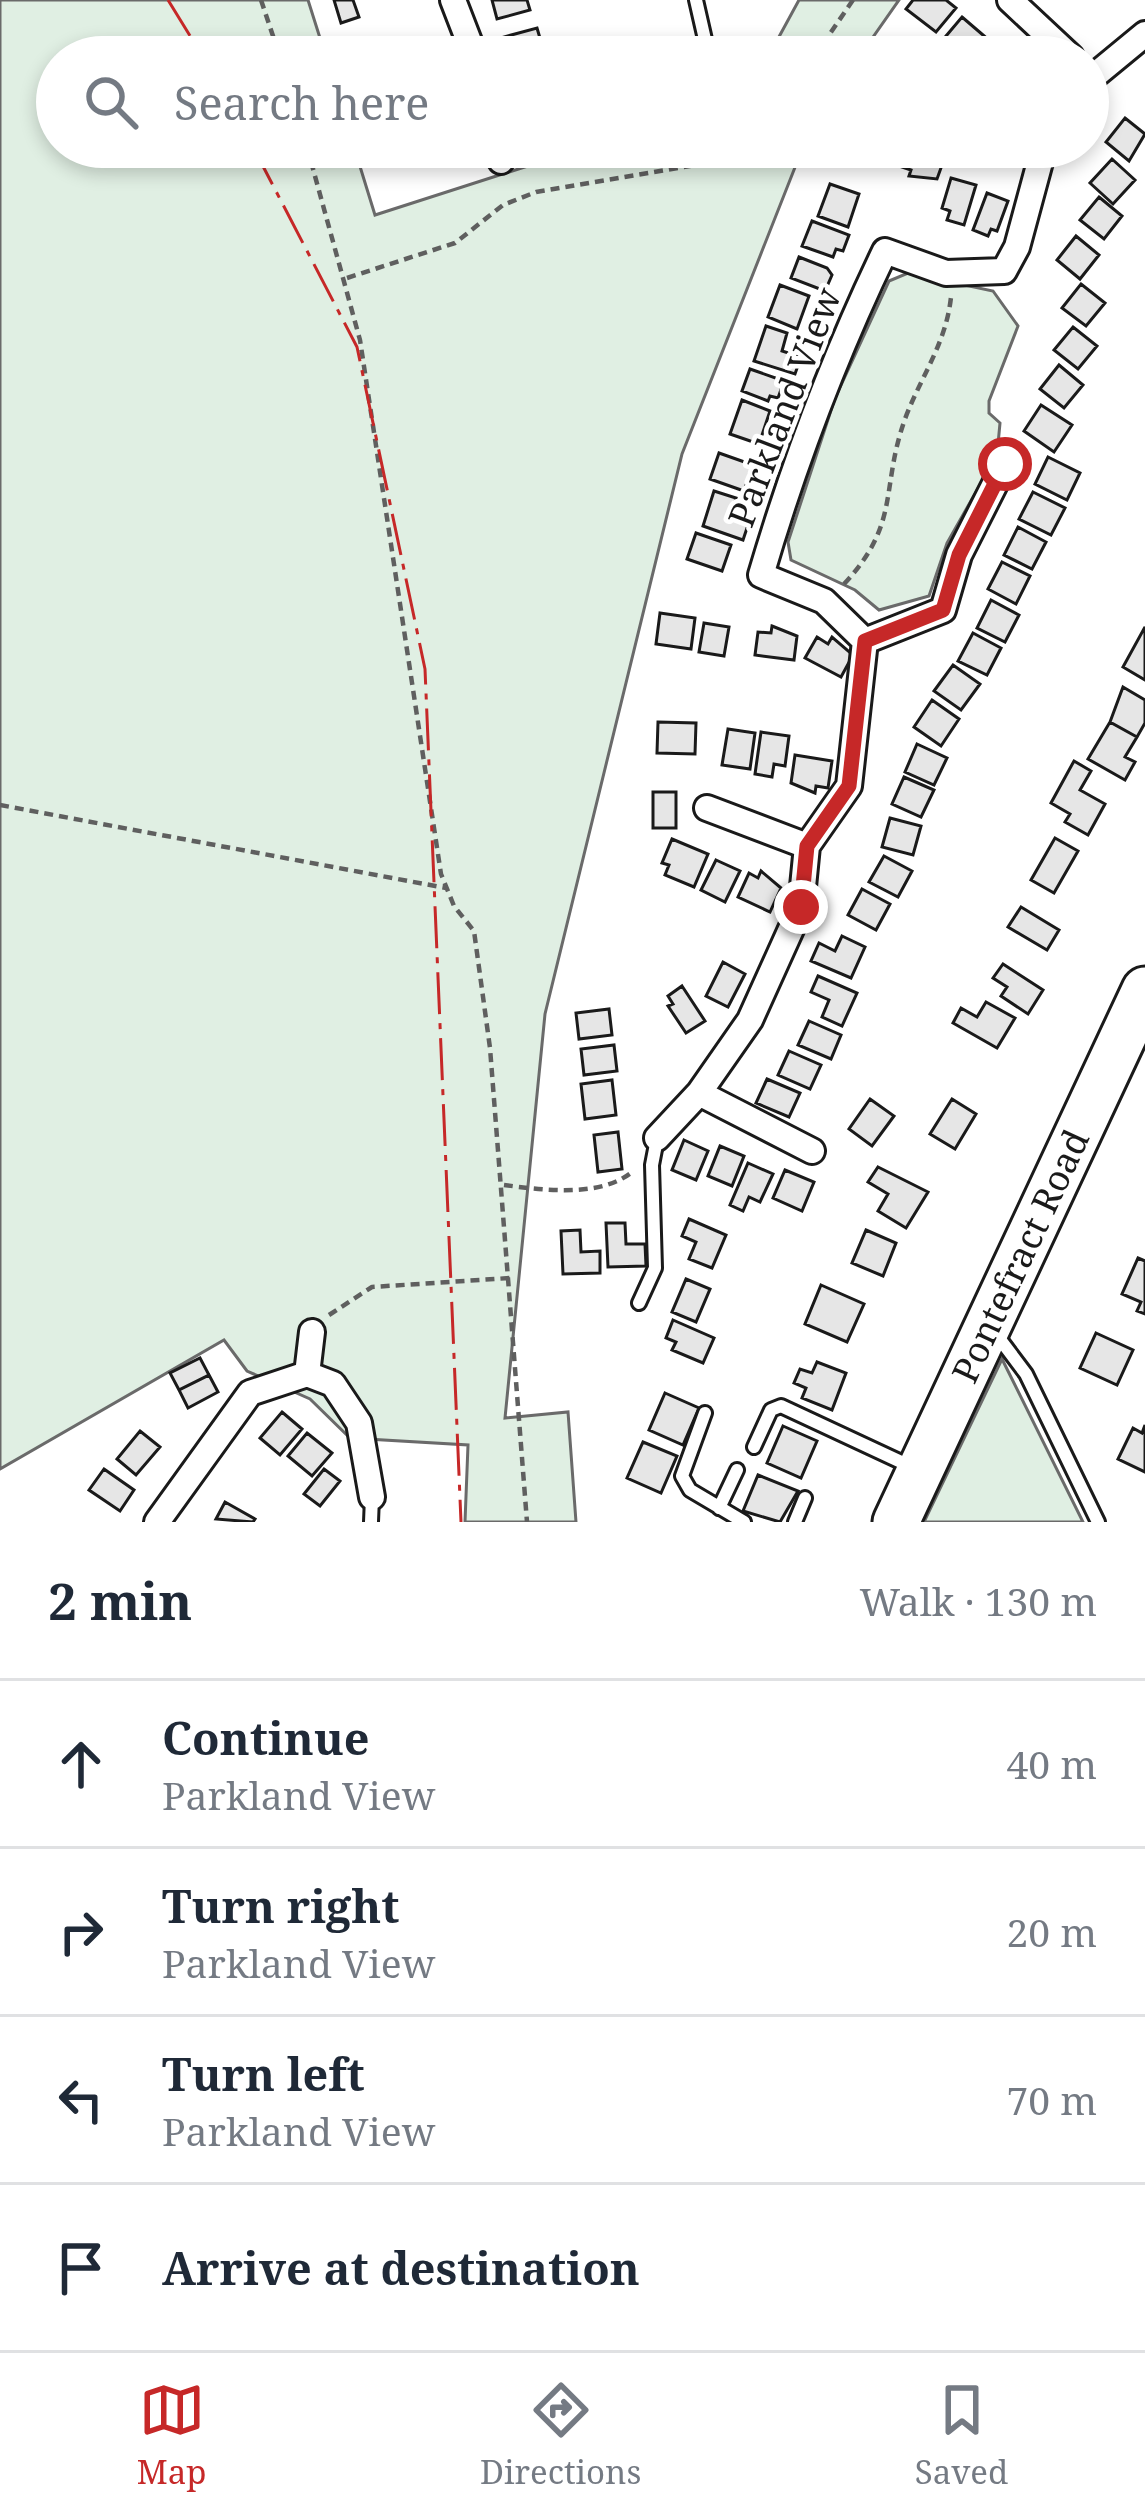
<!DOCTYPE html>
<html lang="en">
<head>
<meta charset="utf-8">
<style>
	:root { --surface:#fff; --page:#f2f2f3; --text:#1f2937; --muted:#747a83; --line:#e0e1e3; --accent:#c62828 }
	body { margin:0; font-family:"Noto Serif",serif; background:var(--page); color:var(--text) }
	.stop { position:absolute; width:36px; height:36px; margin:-27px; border:9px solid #c62828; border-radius:50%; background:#fff }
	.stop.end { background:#c62828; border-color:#fff; box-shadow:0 3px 12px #0008 }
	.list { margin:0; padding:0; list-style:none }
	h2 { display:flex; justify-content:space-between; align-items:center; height:156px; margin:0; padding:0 48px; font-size:51px }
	h2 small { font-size:39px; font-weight:400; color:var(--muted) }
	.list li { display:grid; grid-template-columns:78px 1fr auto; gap:36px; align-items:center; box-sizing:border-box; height:168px; padding:0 48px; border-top:3px solid var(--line) }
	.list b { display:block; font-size:45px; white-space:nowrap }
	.list p { margin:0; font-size:39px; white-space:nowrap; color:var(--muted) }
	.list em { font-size:39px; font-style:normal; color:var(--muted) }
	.icon { flex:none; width:66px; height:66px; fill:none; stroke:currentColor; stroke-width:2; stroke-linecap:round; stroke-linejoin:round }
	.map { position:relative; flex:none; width:1145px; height:1522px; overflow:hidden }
	.search { position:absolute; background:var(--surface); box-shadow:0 6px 18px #0003; left:36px; right:36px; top:36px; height:132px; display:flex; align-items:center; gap:30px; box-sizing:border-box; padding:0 42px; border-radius:66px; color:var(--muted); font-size:45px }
	.sheet { height:828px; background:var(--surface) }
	nav { display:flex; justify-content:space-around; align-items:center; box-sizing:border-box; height:168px; border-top:3px solid var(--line); background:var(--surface); font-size:33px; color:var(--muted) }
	nav a { display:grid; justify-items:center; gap:6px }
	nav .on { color:var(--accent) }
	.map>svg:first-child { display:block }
	.green { fill:#e0efe3; stroke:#6a6a6a; stroke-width:3 }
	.building { fill:#e6e6e6; stroke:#1a1a1a; stroke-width:3 }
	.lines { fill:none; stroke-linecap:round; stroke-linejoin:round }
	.lane-casing { stroke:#1a1a1a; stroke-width:18 }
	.street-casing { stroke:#1a1a1a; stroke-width:30 }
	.highway-casing { stroke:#1a1a1a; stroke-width:51 }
	.path { stroke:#5f5f5f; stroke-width:4.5; stroke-dasharray:9 6; stroke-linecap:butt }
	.lane { stroke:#fff; stroke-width:12 }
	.street { stroke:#fff; stroke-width:24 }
	.highway { stroke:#fff; stroke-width:45 }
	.power { stroke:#c62828; stroke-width:3; stroke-dasharray:42 9 6 9; stroke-linecap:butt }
	.route { stroke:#c62828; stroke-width:15 }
	.labels { text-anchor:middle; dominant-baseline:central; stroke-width:9; stroke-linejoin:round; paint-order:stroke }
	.street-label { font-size:36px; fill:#1a1a1a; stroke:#fff }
</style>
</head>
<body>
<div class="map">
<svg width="1145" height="1522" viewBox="0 0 1145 1522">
	<rect width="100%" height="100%" fill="#fff"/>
	<path class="green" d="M0,0H308L326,57H57V147H354L375,215L587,147H803L682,454L545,1014L505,1418L568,1412L576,1522H465L468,1445L350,1438L310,1399L247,1371L224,1340L0,1469Z
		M799,0H899L859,57H768Z
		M908,273L993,291L1018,326L989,401V413L1000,423L997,455L947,543L929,596L879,610L855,590L791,560L788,542L835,398L889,281Z
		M1002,1359L1083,1522H924Z"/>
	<path class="building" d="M334,0H353L359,17L341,23Z
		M492,0H527L530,10L497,19Z
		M913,0H946L956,8L936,32L906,9Z
		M962,17L990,41L977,57H957L941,42Z
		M537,28L542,45L509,54L504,37Z
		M1125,118L1145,134L1129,161L1106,142Z
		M909,147L946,154L937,179L909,176L911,170L902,167Z
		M1112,159L1135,180L1113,204L1090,183Z
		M951,178L976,185L964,225L947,220L950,211L942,208Z
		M830,184L859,194L848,227L818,216Z
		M987,193L1008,201L997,231L991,229L988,236L973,230Z
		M1099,197L1122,216L1104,239L1080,220Z
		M812,221L849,235L843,251L836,249L833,257L802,246Z
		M1076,236L1099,255L1080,279L1057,260Z
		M799,257L827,268L832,275L825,291L791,278Z
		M1081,284L1105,303L1086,326L1062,308Z
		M780,285L809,296L797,329L768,317Z
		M766,326L787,333L782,351L801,357L795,374L754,361Z
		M1073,327L1097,346L1078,369L1054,350Z
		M1059,365L1083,385L1064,408L1040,389Z
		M750,369L784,381L778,398L770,396L768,401L742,391Z
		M742,400L770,411L759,444L730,434Z
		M1041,405L1072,425L1054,452L1024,431Z
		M719,453L753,465L744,491L710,479Z
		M1048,457L1080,473L1067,500L1035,484Z
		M714,491L736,498L730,516L749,522L743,540L703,526Z
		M1033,492L1065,508L1051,535L1019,519Z
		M1018,527L1046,542L1032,569L1004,555Z
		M696,533L731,545L722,571L687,559Z
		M1002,562L1030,576L1016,604L988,589Z
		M991,600L1019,615L1005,642L977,628Z
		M660,613L695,618L691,649L656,644Z
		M704,623L729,627L724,656L699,652Z
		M772,626L797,636L794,660L755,655L758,632L771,633Z
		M1145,627V680L1123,667Z
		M973,633L1001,648L987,675L958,661Z
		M817,637L828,644L832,637L853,655L841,677L805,658Z
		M953,665L980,684L961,710L934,691Z
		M1123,687L1145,700V723L1137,737L1110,722Z
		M932,700L959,719L941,746L914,727Z
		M658,722L696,723L695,754L657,753Z
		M1110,722L1137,737L1125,757L1135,762L1125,780L1088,759Z
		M728,729L755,733L750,769L722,765Z
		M761,732L789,736L785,766L774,764L772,777L755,774Z
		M917,744L947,758L934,785L905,772Z
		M795,755L832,761L828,788L816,786L815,793L791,783Z
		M1074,761L1091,771L1080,790L1105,804L1088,835L1065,822L1070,814L1051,803Z
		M904,777L934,790L921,817L892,804Z
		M653,792H676V828H653Z
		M890,818L921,826L913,855L882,847Z
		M1055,838L1078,851L1054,893L1031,880Z
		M672,839L708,854L694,887L665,875L669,865L662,863Z
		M884,856L912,871L898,897L869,882Z
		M716,860L740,871L725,902L701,890Z
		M761,871L781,888L770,912L738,897L749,873L758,878Z
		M862,889L890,904L876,930L848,915Z
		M1021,907L1059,930L1047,950L1008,927Z
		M842,936L865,947L851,978L811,961L819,943L835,951Z
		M723,962L745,974L728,1007L706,996Z
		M1003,964L1043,990L1028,1014L1001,996L1007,987L993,978Z
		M818,976L857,993L842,1026L822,1017L829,1000L811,992Z
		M682,986L705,1021L686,1033L668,1006L673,1004L668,996Z
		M986,1002L1015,1018L997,1048L953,1023L961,1008L977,1017Z
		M609,1009L612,1035L579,1039L576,1013Z
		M809,1021L841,1035L831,1059L798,1045Z
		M614,1045L617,1071L584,1075L581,1049Z
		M789,1051L821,1065L810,1089L778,1075Z
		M767,1079L800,1093L789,1117L756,1103Z
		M612,1080L616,1115L585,1119L581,1084Z
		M870,1099L894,1116L872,1146L849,1129Z
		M952,1099L976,1114L955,1149L930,1134Z
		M618,1132L622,1169L598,1172L594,1135Z
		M684,1140L708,1151L696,1180L672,1170Z
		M720,1146L744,1156L732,1186L708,1176Z
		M748,1163L773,1174L760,1202L749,1197L743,1211L730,1205Z
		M878,1167L928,1192L906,1228L878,1211L888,1194L868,1182Z
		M785,1170L814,1182L802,1211L773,1198Z
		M689,1219L726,1235L712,1268L689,1259L696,1242L682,1236Z
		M606,1223H625L626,1244H645L646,1266L608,1267Z
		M580,1230L581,1252L600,1251V1273L563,1274L561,1231Z
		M866,1230L896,1243L883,1276L852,1263Z
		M1138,1258L1145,1261V1314L1137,1311L1141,1302L1122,1294Z
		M686,1279L710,1289L696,1322L672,1312Z
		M821,1285L864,1304L847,1342L805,1324Z
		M673,1320L714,1338L703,1363L672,1350L676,1342L666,1338Z
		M1096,1333L1133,1350L1117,1385L1080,1368Z
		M200,1358L209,1375L179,1390L170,1373Z
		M817,1362L846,1373L832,1410L802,1398L806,1388L794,1383L800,1369L812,1373Z
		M209,1375L218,1392L188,1408L179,1390Z
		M665,1393L699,1408L683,1445L649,1430Z
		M282,1412L302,1429L280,1455L260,1438Z
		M1145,1425V1472L1118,1459L1133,1428L1142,1433Z
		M783,1426L817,1441L801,1478L767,1463Z
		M140,1431L160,1447L136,1475L117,1459Z
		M307,1433L332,1453L312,1476L288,1456Z
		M643,1442L677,1456L661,1493L627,1478Z
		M104,1469L134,1490L120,1511L89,1490Z
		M324,1469L340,1481L320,1506L304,1494Z
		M758,1475L798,1491L780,1522L743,1511Z
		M225,1502L255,1519L253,1522L216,1519Z"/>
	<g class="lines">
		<defs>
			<path id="lane" d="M696,0L709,57
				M639,1303L655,1268L652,1165L657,1139
				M996,1334L1026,1374L1098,1522
				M705,1413L682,1476L690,1490L744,1522
				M754,1447L771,1410L781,1406L914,1468
				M719,1508L737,1470
				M371,1522L372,1497
				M795,1522L805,1498"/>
			<path id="street" d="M453,0L475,57
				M1010,0L1071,57
				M1088,81L1145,34
				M501,161L505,147
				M865,641L943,610L959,555L1005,464
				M707,808L807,846
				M699,1093L812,1151
				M657,1138L699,1093L750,1020L801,907L807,846L849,786L865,641L824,601L761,575C794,463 834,357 885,251L946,273L1004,271L1017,247L1044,147
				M307,1374L312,1332
				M157,1522L250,1393L307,1374L333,1384L359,1423L372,1497"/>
			<path id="highway" d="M896,1522L1145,990"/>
		</defs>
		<use href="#lane" class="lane-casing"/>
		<use href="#street" class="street-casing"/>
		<use href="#highway" class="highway-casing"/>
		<path class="path" d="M261,0L280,57
			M814,57L853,0
			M307,147L360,340L441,874L454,906L474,931L490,1048L527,1522
			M347,278L455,243L503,205L536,192L707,163L740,147
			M844,584C901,523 880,489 905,419C921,376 946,344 951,297
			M0,805L446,888
			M504,1185C542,1190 600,1198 632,1172
			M329,1315L372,1287L510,1278"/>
		<use href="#lane" class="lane"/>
		<use href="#street" class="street"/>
		<use href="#highway" class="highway"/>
		<path class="power" d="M168,0L203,57
			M253,147L357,347L425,669L461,1522"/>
	</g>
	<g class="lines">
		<path class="route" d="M801,907L807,846L849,786L865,641L943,610L959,555L1005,464"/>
	</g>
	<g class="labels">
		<g class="street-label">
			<text transform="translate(784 407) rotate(-69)">Parkland View</text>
			<text transform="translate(1020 1256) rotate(-65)">Pontefract Road</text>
		</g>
	</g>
</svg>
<div class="stop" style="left:1005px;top:464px"></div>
<div class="stop end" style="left:801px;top:907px"></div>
<div class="search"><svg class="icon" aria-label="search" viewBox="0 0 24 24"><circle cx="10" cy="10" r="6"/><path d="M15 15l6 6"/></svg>Search here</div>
</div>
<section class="sheet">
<h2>2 min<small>Walk · 130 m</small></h2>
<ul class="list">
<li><svg class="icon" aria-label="ahead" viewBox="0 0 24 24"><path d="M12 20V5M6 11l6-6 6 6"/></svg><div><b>Continue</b><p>Parkland View</p></div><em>40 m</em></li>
<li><svg class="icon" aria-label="right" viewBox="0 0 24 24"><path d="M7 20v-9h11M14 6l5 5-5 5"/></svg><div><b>Turn right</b><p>Parkland View</p></div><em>20 m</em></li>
<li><svg class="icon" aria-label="left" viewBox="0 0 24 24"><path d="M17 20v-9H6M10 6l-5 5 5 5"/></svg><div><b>Turn left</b><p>Parkland View</p></div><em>70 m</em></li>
<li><svg class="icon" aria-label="arrive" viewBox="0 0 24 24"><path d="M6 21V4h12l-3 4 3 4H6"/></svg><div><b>Arrive at destination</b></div></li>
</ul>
</section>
<nav>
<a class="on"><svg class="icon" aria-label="map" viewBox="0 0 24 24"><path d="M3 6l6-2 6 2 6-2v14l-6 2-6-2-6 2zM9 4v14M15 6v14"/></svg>Map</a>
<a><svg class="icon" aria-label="directions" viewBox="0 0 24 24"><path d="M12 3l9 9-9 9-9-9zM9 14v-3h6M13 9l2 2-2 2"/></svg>Directions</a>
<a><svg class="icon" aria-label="saved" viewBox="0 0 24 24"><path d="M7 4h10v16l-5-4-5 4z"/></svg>Saved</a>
</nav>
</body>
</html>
